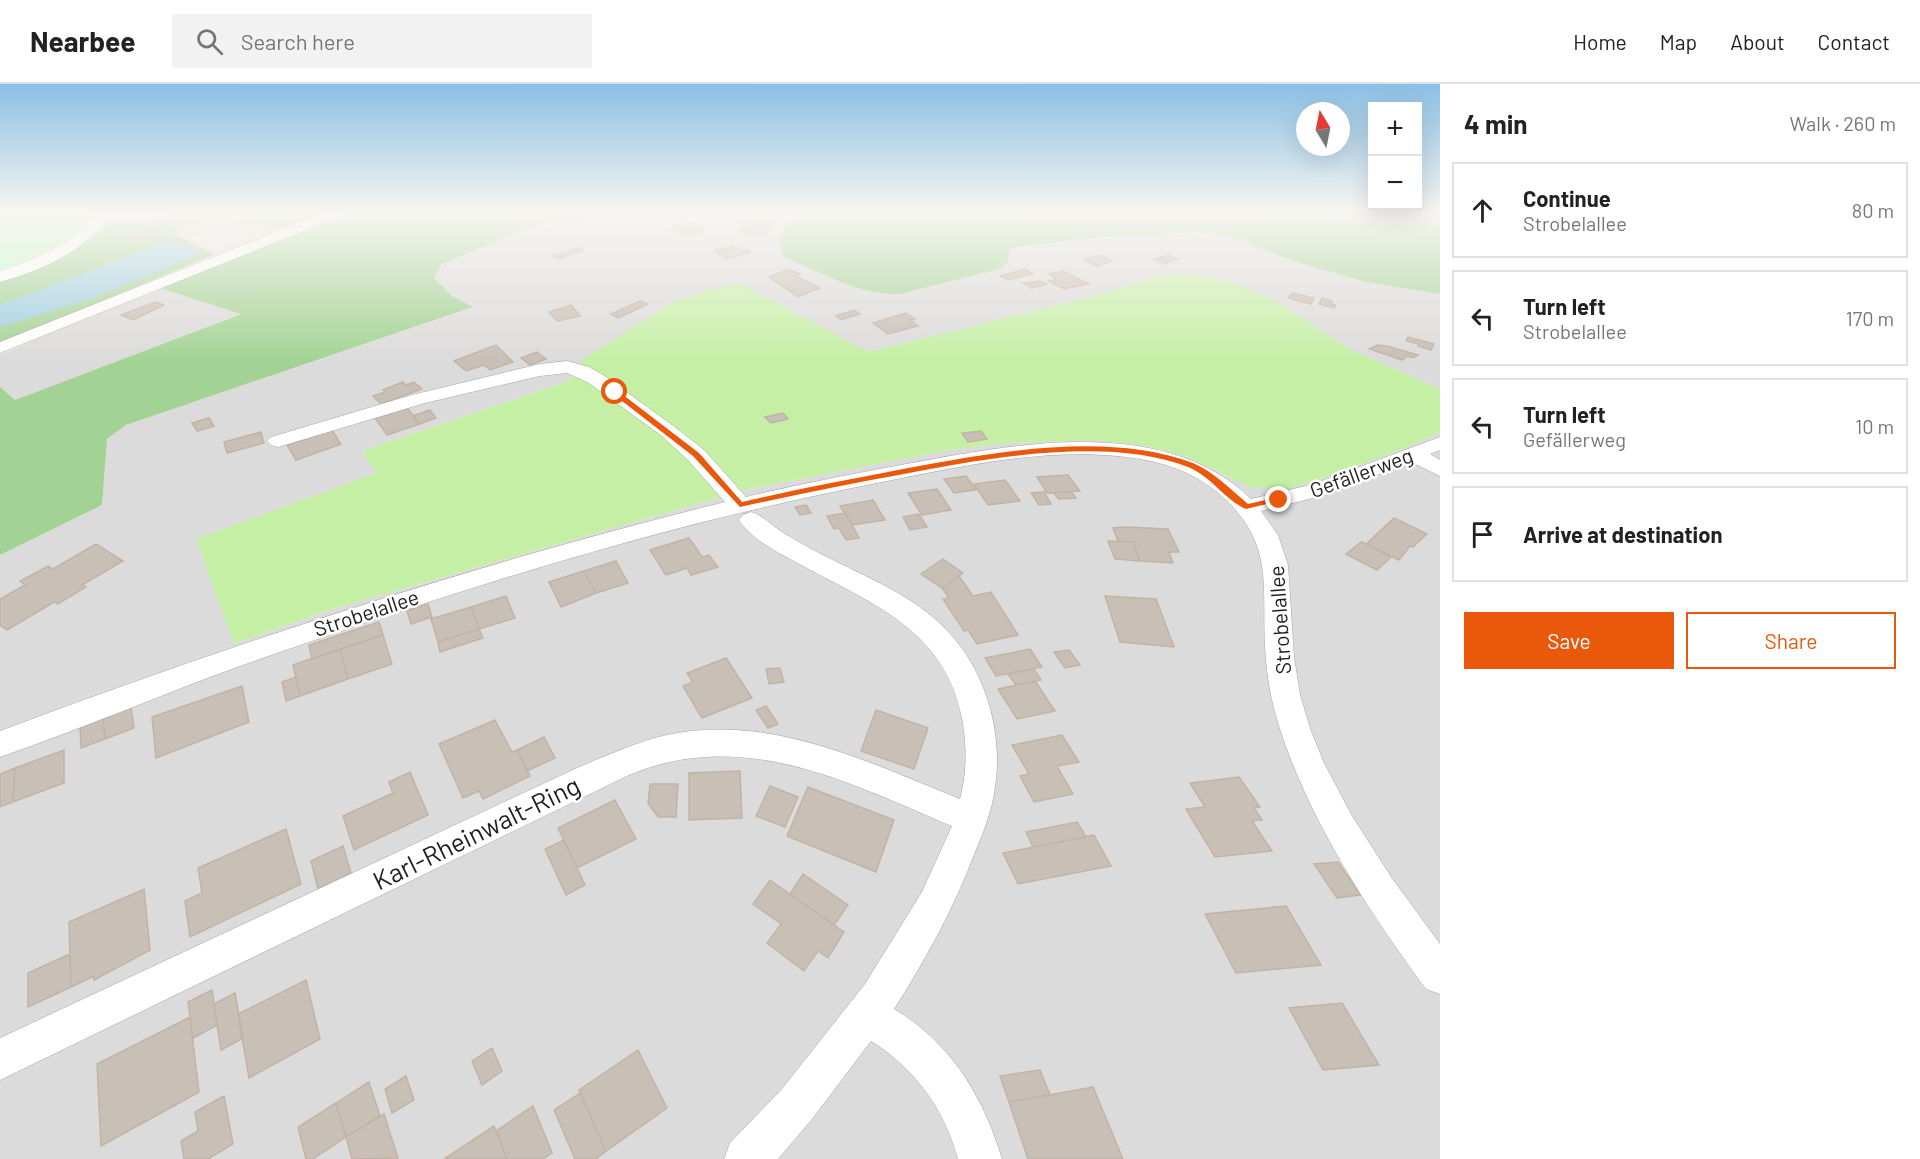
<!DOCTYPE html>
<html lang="en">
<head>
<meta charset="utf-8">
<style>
	:root { --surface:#fff; --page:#f2f2f2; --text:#222; --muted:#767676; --line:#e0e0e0; --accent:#ea580c }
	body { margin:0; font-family:Barlow,sans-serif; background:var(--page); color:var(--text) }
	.controls { position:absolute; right:18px; top:18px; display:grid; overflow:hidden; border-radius:0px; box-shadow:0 6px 24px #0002 }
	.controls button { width:54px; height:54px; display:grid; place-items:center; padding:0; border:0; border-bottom:2px solid var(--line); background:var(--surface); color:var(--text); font:30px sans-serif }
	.compass { position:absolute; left:1296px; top:18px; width:54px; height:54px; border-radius:50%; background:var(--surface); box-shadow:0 6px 24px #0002; rotate:350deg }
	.stop { position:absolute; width:18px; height:18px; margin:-14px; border:4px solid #ea580c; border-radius:50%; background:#fff }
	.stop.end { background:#ea580c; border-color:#fff; box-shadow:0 2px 6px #0008 }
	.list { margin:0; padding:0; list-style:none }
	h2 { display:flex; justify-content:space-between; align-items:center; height:78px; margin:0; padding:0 24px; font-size:26px }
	h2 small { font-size:20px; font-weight:400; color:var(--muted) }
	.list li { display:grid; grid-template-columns:39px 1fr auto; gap:18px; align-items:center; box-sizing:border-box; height:96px; margin:0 12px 12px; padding:0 12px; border:2px solid var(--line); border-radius:0px }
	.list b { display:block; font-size:22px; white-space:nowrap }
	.list p { margin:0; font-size:20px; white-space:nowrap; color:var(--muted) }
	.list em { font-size:20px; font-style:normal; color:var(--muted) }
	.actions { display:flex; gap:12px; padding:18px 24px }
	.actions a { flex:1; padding:14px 0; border:2px solid var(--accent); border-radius:0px; text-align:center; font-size:21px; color:var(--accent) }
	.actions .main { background:var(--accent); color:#fff }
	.icon { flex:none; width:33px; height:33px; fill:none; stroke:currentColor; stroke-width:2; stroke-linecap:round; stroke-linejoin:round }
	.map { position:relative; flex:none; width:1440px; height:1075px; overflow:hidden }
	header { display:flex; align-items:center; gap:36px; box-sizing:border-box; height:84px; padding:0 30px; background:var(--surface); border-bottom:2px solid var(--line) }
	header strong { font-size:28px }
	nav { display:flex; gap:33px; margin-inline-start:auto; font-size:21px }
	.search { width:420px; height:54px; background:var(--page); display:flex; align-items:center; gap:15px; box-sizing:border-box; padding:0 21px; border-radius:0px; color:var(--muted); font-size:22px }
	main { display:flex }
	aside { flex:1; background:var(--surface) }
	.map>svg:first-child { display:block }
	.residential { fill:#dcdbdb }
	.commercial { fill:#f2d4d1 }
	.grass { fill:#c5efa4 }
	.forest { fill:#a3d394 }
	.park { fill:#bcfec5 }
	.parking { fill:#e6e6e6 }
	.water { fill:#a0cfe1 }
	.building { fill:#c8bfb6; stroke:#c3b3a4; stroke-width:1.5 }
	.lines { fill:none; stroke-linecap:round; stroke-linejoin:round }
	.minor-casing { stroke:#a5a5a5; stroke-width:1 }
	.minor { fill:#fff; fill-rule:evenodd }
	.route { fill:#ea580c }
	.labels { text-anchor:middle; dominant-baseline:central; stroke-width:5; stroke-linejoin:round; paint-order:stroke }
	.street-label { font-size:21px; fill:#1e1e1e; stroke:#fff }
	.near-street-label { font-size:26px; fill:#1e1e1e; stroke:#fff }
</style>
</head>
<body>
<header>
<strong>Nearbee</strong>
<div class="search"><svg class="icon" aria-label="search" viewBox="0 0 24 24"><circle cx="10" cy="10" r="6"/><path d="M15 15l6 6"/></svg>Search here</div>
<nav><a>Home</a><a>Map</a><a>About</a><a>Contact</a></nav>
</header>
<main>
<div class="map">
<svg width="1440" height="1075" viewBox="0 0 1440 1075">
	<rect width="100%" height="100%" fill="#f0ece3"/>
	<path class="residential" d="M622,128H793L779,158L784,173L848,200L887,210H900L999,185L1009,167L1014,163L1031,159L1198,148L1231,152L1293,177L1366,198L1440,210V305L1351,266L1274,216L1225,197L1191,191L1165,190L1086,214L868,268L743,201L736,200L672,219L582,276L569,297L362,367L378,389L234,560L329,526L749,405L943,367L1010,359L1096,356L1147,362L1188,373L1233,395H1322L1402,365L1440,348V1075H0V471L102,421L107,355L126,341L472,224L453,213L434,194L442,180L528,144L582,133Z
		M157,203L242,229L15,316L0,303V271Z"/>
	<path class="commercial" d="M139,128H253L244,131L285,144L213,171L172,148L212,133H134Z
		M1321,128H1440V137L1411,142L1355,138Z"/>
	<path class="grass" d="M1165,190L1191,191L1225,197L1274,216L1351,266L1440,305V348L1402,365L1322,395L1281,406L1251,403L1188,373L1147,362L1096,356L1010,359L943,367L749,405L329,526L234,560L196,455L377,389L362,367L569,297L582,276L672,219L708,206L736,200L743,201L868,268L1086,214Z"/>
	<path class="forest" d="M114,128H139L135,133H214L172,148L213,171L0,259V198C33,183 99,163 114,128Z
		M253,128H329L285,144L232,140Z
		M345,128H622L582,133L528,144L442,180L434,194L453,213L473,223L126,341L107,355L102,421L0,471V303L15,316L241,230L157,203Z
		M793,128H1321C1361,139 1399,143 1440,137V210L1366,198L1293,177L1231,152L1198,148L1094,154L1014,163L1009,167L1008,178L999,185L900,210C861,212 820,188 784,173L779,158Z"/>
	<path class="park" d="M0,128H89L90,130C73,161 30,173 0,186Z"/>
	<path class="parking" d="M231,144L255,153L215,168L190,154Z"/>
	<path class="water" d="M168,157L204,168L93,214L0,243V221Z"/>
	<path class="building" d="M741,128H757L765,130L759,135L777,138L765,152L739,148L746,141L735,139L739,135L735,134Z
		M1345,128H1379L1384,131L1352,132Z
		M690,138L696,141L694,142L706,146L688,153L672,144Z
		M153,145L160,147L132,157L125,154Z
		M733,162L741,167L746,165L751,168L727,175L714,167Z
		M577,164L582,166L559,175L553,172Z
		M1099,171L1112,177L1097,182L1084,176Z
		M1168,171L1178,175L1164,180L1154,175Z
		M789,185L800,190L795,192L820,204L798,213L769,193Z
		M1025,185L1033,190L1008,196L1000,192Z
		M1063,187L1089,200L1064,205L1049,197L1057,195L1049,190Z
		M1040,197L1047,200L1032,204L1023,199Z
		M1292,209L1314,214L1311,220L1288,214Z
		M1322,214L1332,217L1331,220L1336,221L1334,224L1319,220Z
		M640,217L648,220L618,234L611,230Z
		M155,218L164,221L133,236L121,231Z
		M571,221L580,232L557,237L549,228Z
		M854,226L860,230L841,236L836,232Z
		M906,229L915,235L910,236L918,242L888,250L873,239Z
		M1408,253L1434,260L1431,266L1418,262L1419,260L1406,257Z
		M496,261L513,278L490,286L484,281L466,287L454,277Z
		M1378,261L1387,262L1418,271L1413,274L1407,272L1402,276L1369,265Z
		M537,268L546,275L530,281L521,274Z
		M403,298L406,301L414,298L422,305L381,320L373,312L385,308L383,306Z
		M407,324L420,340L387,351L375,334Z
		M430,326L436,334L419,340L413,332Z
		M783,329L788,335L771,339L765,333Z
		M209,334L214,342L197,347L192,339Z
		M332,346L341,360L296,376L287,361Z
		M981,347L987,355L968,358L962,349Z
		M261,348L264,359L227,369L224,358Z
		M1068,391L1080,407L1047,409L1037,393Z
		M966,392L976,406L954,409L944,395Z
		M1005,396L1020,417L988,421L974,400Z
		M937,405L951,426L922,431L908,409Z
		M1071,407L1076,414L1059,415L1054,409Z
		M1044,408L1051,420L1039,421L1031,409Z
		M873,416L885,436L852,441L840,422Z
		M806,421L811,429L800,431L795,423Z
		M845,429L852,441L859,454L846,456L839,444L834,445L827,432Z
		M919,430L927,443L910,446L903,433Z
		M1394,434L1427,450L1413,463L1410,462L1399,476L1366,460Z
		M1126,443L1168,445L1179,468H1169L1173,479L1140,477L1133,458L1118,457L1113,444Z
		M689,454L702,473L709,471L718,483L691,491L687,484L666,491L650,466Z
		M1108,457L1133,458L1140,477L1115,475Z
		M1361,458L1366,460L1391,473L1377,486L1346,470Z
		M96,460L123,477L82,501L86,503L58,520L54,518L7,546L0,541V515L25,501L20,497L48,482L53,485Z
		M943,475L963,489L942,504L921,490Z
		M616,477L628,499L596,509L584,487Z
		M584,487L596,509L561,523L549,498Z
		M959,492L973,512L991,508L1018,551L977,560L968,546L964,547L943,515L949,514L942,504Z
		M506,512L515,534L479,545L471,523Z
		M1105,512L1156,515L1174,563L1120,558Z
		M428,520L432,533L411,540L407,527Z
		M471,523L479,545L438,558L431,535Z
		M379,538L383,551L312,575L309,561Z
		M479,545L483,554L440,568L438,558Z
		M383,551L392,580L348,595L340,565Z
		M340,565L348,595L300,612L293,581Z
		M1030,565L1042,583L996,592L985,574Z
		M1069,566L1080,581L1065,584L1054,568Z
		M726,574L752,614L702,634L683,602L693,598L687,589Z
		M780,584L784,598L769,600L766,585Z
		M1034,585L1041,596L1016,601L1008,590Z
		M296,593L300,612L286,617L282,598Z
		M1035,597L1055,627L1017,635L998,605Z
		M242,602L249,638L156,674L152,633Z
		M766,622L778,640L768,644L756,626Z
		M131,623L134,644L105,655L103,634Z
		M876,626L928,644L914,685L861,667Z
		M103,634L105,655L81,664L80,642Z
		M495,636L512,668L517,666L530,692L483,715L479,707L463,714L439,660Z
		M1062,651L1079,678L1057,682L1073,710L1034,718L1020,692L1029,690L1012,661Z
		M544,653L555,674L527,687L517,666Z
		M64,666V699L13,718L15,684Z
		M15,684L13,718L0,723V690Z
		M740,687L742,734L689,736V689Z
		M410,688L428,731L354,766L343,732L393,709L389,698Z
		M1239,693L1260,723L1254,724L1262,736L1252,737L1272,767L1215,773L1186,725L1205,723L1190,699Z
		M650,700H678L676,733H658L648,719Z
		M770,702L798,713L785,743L756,732Z
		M808,703L894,736L876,788L787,752Z
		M615,716L636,755L577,784L558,744Z
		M1077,738L1086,753L1033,763L1026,748Z
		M286,745L301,800L190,853L185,817L202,809L198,784Z
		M1094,751L1111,782L1018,800L1003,769Z
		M564,756L585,801L566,811L545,765Z
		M343,762L351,789L318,805L311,777Z
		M1338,778L1361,811L1337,814L1314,780Z
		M803,790L848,821L834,841L790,810Z
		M770,796L844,848L828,874L818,867L804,887L767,859L781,840L753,820Z
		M144,805L150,866L94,896V892L71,903L69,838Z
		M1286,822L1321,881L1236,889L1205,830Z
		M70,870L71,903L28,923V889Z
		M306,896L320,955L249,994L238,930Z
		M212,906L217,941L193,954L188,918Z
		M235,909L243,954L221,966L214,920Z
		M1342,919L1379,981L1323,986L1289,924Z
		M190,933L199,1008L101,1062L97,980Z
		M492,964L502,987L482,1001L472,977Z
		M638,966L667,1024L606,1067L579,1006Z
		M1040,986L1050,1011L1009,1018L1000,992Z
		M406,992L414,1016L392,1029L385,1005Z
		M369,998L380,1032L346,1053L336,1019Z
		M1093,1003L1123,1075H1028L1009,1018Z
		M580,1009L606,1067L596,1075H575L554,1026Z
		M224,1012L233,1060L208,1075H184L181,1057L198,1047L195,1028Z
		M336,1019L346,1053L313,1075H306L298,1043Z
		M533,1022L552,1069L543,1075H507L496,1047Z
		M384,1030L398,1074L352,1075L346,1053Z
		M494,1042L507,1075H444Z"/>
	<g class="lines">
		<defs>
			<path id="minor" d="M95,128H172L170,131L149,136L103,137C85,168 34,189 0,198V187C35,174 74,162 95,128Z
				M326,128H345L343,131L0,269V258Z
				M567,277L589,283L603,291L676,344L704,366L746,413C799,400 853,390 906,380C1014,360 1164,330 1251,415L1314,400L1440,353V366L1430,370L1440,376V392L1411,378L1329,410L1261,427L1278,451L1288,481L1294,573L1300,611L1311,647L1324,679L1352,732L1391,793L1440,860V910L1426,905C1367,824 1310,738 1279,642C1271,616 1266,589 1265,561C1262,508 1273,466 1233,423C1212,400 1185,385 1155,378C1066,358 969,381 882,398C663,440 450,508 240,582C160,611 81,645 0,673V647C238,558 478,479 725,418L688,376L662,352L589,299L567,289L540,292L425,319L278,363L271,361L267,357L271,353L412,311L540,280Z
				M751,428C764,432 773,443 785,450C803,461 822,471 841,480C879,499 923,518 951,551C987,591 1003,651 995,703C992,726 984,747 975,768C954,824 926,875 894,925C951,959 983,1012 1002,1075H958C945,1026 915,984 871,957L812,1035L778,1075H724L730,1059L782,1005L865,900L922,808L952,742C847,698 743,643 629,691L0,996V954L577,684C606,672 636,658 667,651C769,629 868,678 960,715C967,689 967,660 962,634C945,547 875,521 805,483C783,471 754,458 739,436L743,431Z"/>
		</defs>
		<use href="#minor" class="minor-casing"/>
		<use href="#minor" class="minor"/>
	</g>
	<linearGradient id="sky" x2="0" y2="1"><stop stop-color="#8bbfe5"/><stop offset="0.46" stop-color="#f8f6f2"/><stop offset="1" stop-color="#f8f6f2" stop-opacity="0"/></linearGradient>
	<rect width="1440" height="278" fill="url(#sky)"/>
	<path class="route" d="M613,307H618L699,369L742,418C797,405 852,395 908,384C995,368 1107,347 1193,379C1214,388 1230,405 1248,420L1279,413L1283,416L1246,425C1225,416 1212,393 1188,383C1108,352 987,374 904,390C849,400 794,411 740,423L693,372L613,310Z"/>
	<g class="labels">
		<g class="street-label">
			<text transform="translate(1361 388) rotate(-20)">Gefällerweg</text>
			<text transform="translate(366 528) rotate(-18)">Strobelallee</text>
			<text transform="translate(1279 536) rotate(-94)">Strobelallee</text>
		</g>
		<g class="near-street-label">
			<text transform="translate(476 748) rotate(-26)">Karl-Rheinwalt-Ring</text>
		</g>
	</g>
</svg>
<div class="controls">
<button>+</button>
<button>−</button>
</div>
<svg class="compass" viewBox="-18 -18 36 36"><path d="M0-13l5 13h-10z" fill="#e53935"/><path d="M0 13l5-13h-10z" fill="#767676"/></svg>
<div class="stop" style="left:615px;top:308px"></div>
<div class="stop end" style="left:1279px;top:416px"></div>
</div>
<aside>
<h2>4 min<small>Walk · 260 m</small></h2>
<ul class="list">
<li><svg class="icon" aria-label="ahead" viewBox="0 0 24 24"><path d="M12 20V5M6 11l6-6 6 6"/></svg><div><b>Continue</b><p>Strobelallee</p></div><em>80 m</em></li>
<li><svg class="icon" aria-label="left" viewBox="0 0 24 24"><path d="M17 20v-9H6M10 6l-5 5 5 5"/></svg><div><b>Turn left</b><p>Strobelallee</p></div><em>170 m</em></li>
<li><svg class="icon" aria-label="left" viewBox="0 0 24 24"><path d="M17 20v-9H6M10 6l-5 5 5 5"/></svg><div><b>Turn left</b><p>Gefällerweg</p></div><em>10 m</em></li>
<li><svg class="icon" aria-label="arrive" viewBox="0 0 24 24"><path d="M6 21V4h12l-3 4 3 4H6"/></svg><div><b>Arrive at destination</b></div></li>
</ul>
<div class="actions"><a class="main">Save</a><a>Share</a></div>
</aside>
</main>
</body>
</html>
